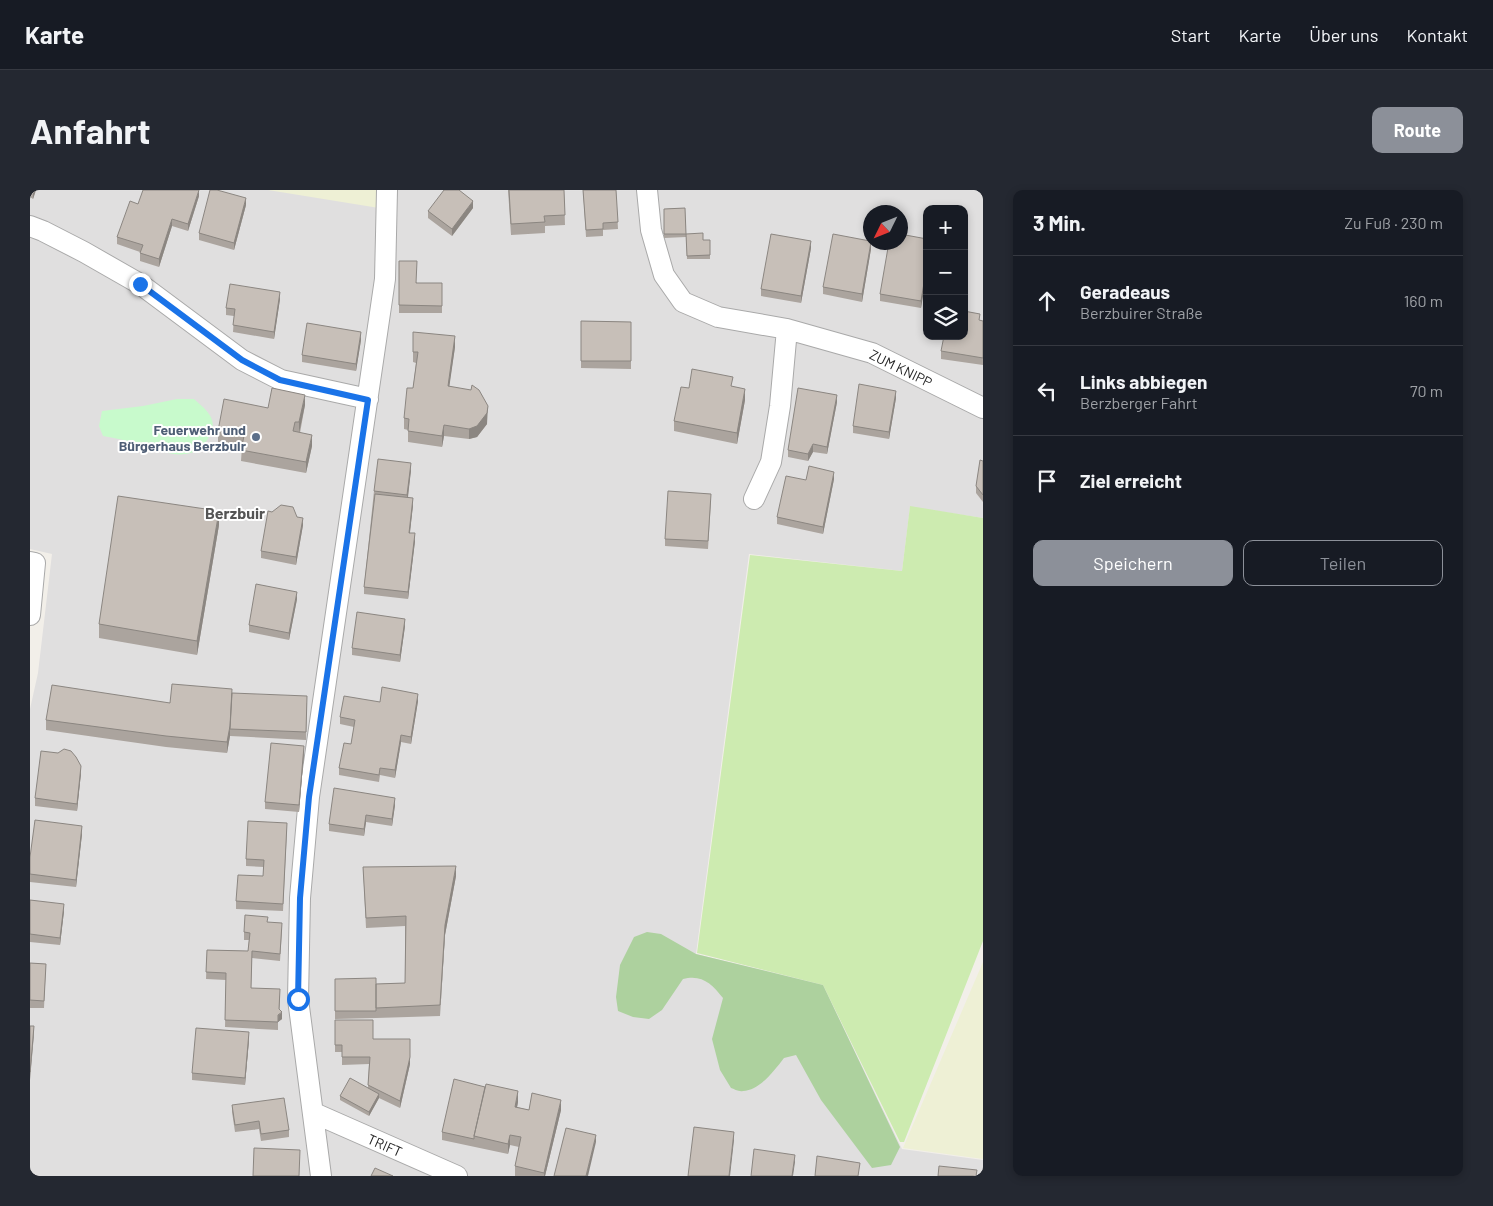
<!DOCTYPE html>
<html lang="de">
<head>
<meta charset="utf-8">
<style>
	:root { --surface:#171b24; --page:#242831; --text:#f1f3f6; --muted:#9ea1a6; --line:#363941; --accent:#8c9099 }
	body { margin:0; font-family:Barlow,sans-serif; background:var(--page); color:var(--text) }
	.controls { position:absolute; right:15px; top:15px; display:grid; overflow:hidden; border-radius:10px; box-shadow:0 2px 8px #0003 }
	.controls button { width:45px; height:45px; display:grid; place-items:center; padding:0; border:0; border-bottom:1px solid var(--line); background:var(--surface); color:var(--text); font:25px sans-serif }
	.compass { position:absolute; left:833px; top:15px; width:45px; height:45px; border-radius:50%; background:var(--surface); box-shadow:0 2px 8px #0003; rotate:227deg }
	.stop { position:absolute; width:15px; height:15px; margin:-11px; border:4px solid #1a73e8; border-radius:50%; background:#fff }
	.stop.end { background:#1a73e8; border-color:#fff; box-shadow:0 1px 5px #0008 }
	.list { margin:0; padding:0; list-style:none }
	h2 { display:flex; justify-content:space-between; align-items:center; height:65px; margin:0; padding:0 20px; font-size:21px }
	h2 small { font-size:16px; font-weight:400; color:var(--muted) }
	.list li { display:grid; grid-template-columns:32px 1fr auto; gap:15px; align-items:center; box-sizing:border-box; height:90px; padding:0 20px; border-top:1px solid var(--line) }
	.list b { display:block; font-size:19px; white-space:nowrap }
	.list p { margin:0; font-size:16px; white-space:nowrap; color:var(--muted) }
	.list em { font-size:16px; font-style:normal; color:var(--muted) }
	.actions { display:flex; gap:10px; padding:15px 20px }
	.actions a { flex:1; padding:11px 0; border:1px solid var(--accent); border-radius:10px; text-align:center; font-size:18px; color:var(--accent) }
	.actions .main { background:var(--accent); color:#fff }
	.icon { flex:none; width:28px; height:28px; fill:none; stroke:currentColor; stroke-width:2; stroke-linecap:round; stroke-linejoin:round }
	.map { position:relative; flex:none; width:953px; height:986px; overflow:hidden; border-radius:10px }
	header { display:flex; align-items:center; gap:30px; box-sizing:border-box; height:70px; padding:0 25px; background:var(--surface); border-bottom:1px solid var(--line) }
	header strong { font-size:24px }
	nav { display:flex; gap:28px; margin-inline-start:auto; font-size:18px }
	.intro { display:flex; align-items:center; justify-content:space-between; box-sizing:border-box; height:120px; padding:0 30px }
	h1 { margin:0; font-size:35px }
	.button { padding:12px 22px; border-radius:10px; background:var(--accent); color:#fff; font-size:18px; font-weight:700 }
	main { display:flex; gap:30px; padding:0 30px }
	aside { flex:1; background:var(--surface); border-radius:10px; box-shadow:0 2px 8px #0003 }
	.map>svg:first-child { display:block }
	.residential { fill:#e0dfdf; fill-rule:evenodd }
	.farmland { fill:#eef0d5 }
	.grass { fill:#cdebb0 }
	.forest { fill:#add19e }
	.park { fill:#c8facc }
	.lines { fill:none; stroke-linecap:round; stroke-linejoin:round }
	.street-casing { stroke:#a9a9a9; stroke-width:22 }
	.street { stroke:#fff; stroke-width:20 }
	.wall { fill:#aba49e }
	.shaded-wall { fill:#8b8681 }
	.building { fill:#c7bfb8; stroke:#8b8681 }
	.route { stroke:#1a73e8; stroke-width:6 }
	.service-dot { fill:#5c6f8a; stroke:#fff; stroke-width:2 }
	.labels { text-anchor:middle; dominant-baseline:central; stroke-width:4; stroke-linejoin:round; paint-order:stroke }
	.street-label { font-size:14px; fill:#222; stroke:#fff }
	.service-label { font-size:14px; font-weight:bold; fill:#4e5e75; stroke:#fff; text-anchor:end }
	.quarter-label { font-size:16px; font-weight:bold; fill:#555; stroke:#fff }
</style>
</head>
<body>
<header>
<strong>Karte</strong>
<nav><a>Start</a><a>Karte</a><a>Über uns</a><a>Kontakt</a></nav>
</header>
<div class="intro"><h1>Anfahrt</h1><a class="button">Route</a></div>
<main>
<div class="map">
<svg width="953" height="986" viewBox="0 0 953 986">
	<rect width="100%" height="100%" fill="#f2efe9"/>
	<path class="residential" d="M0,0H953V328L880,317L872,381L719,364L666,764L793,795L872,959L953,970V986H0V519L8,483L22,364L0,359ZM897,19H934V146H897ZM841,22H871V52H841Z"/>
	<path class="farmland" d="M238,0H349V18Z
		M953,772V969L873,958Z"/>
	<path class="grass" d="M880,316L953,328V751L874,952H870L793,795L667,763L720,365L872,381Z"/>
	<path class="forest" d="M617,742L631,744L666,764L793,795L870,957L861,975L842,978L791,910L766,865L754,868C744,881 730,900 713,901C709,902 704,899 701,898L690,880L682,849L693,808C682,794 672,784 653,789L632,820L619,829L603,827L588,821L586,807L590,775L604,747Z"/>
	<path class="park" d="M147,209H164C174,218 188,228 181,243C166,276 137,263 111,255C98,251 86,248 73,246L69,236L72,221L113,216Z"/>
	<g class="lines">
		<defs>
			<path id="street" d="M617,0L621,40L634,85L653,112L688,127L757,139L842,163L953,218
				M0,36L13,41L54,62L110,94L212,170L251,190L338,209
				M724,309L741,272L750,216L757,139
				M0,372L5,373L0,425
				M284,923L427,986
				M291,986L268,809L270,708L279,607L355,89L357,0"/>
		</defs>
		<use href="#street" class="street-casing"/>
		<use href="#street" class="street"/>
	</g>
	<path class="wall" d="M0,0H6L3,9L0,7Z
		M478,0H534L535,35L515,36V43L481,45Z
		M553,0H586L588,39L573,40V46L556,47Z
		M169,6L158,41L142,36L129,77L110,71V62L87,54V47L108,14Z
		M216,15L204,60L169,50V43Z
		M443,18L422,46L398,28V21Z
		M655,18L656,47L634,48V19Z
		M656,44L673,50H680V69H657Z
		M897,49L891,118L850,111V104Z
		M781,58L771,113L731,106V99Z
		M841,59L832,112L793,104V97Z
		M369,71L387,93H412V123H369Z
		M250,109L244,149L203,142L204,126L196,125V118Z
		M551,131L601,132V179L551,178Z
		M953,131V175L911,169V161Z
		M383,142L425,157L419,196L457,234L447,247L439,249L414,246L412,257L378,252V240L374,239V228L383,198L386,173L383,172Z
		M331,150L326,181L272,172V165Z
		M703,197L715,210L707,254L644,241V231L659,198Z
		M866,208L859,249L823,243V236Z
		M807,212L797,264L783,262L778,271L758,267V260Z
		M275,215L270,243L282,256L276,283L211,271L212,256L188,252V241L238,218Z
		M953,271V312L946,303V296Z
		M381,280L378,308L383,315L380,343L385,351L378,409L334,404V397L344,301Z
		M804,289L793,344L747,334V327L776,290Z
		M681,311L678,359L635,356V349Z
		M267,327L273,335L266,375L231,368V361Z
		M189,335L167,465L69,448V434Z
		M267,409L259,450L219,442V435Z
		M375,436L370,472L322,465V458Z
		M202,503L277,513L276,550L200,546L197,563L136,557L16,540V530L140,513Z
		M388,511L381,554L371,552L365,588L350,585L349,592L309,585V578L321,554L324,537L310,534V527L350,512Z
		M274,563L269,622L235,619V612Z
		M51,583L47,621L5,616V608Z
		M365,615L362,636L336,632L334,646L299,641V634Z
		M257,640L253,721L206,719V711L233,686L234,677L216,676V669Z
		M52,644L46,697L0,692V667Z
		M333,677L426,686L415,745L410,826L346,828L305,829V789L346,794L375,793V736L336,738Z
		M0,710L34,721L30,755L0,752Z
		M238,732L252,740L250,771L222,768L221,798L250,806L249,819L252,829L248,832V840L195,837L196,790L176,789L177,760L218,761L219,750H214V742Z
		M0,773L16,774L14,818H0Z
		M305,830L343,849L380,874L370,918L349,908L339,926L310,910V906L338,898L339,874L312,875V862H305Z
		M219,850L215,895L162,890V883Z
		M488,912L487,917L499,920H531L515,986H485V976L489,957L480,955L478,964L412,950V942Z
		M202,915L259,940V947L231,951L229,939L205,942L202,922Z"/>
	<path class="shaded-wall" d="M3,0H6L3,9Z
		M169,0V6L158,41V34Z
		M216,8V15L204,60V53Z
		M443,11V18L422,46V39Z
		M142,29V36L129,77V69Z
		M781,51V58L771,113V106Z
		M841,52V59L832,112V104Z
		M897,75V83L891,118V111Z
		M250,102V109L244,149V142Z
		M331,142V150L326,181V174Z
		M425,146V157L418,206V196Z
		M715,199V210L707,254V243Z
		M866,201V208L859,249V242Z
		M275,205V215L269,243V232Z
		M807,205V212L797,264V257Z
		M458,216L457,234L447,247L439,249V239Z
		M414,235V246L412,257V246Z
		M282,245V256L276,283V272Z
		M783,254V262L778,271V264Z
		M381,273V280L377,313V305Z
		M804,282V289L793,344V337Z
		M383,308V315L379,350V343Z
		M189,321V335L167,465V451Z
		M273,328V335L266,375V367Z
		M385,343V351L378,409V402Z
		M267,402V409L259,450V443Z
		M375,429V436L370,472V465Z
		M388,504V511L381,554V547Z
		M200,536V546L197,563V552Z
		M371,545V552L365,588V580Z
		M274,556V563L269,622V615Z
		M51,576V583L47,621V614Z
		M365,608V615L362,636V629Z
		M336,625V632L334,646V639Z
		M52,636V644L46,697V690Z
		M426,676V686L415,745L410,826L415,735Z
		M34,714V721L30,755V748Z
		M250,799L249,825L252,822V829L248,832Z
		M4,836V844L0,890V882Z
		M219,842V850L215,895V888Z
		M380,867V874L370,918V911Z
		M488,901V912L485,928V917Z
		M349,904V908L339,926V922Z
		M531,910V920L515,986H514V983Z
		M704,942V950L700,986H699Z
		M480,945V955L478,964V954Z
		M566,945V952L558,986H556Z
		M765,965V972L763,986H762Z"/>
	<path class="building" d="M113,0H169L158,34L142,29L129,69L110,63L113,55L87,47L100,11L108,14Z
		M180,0H187L216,8L204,53L169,43Z
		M414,0H429L443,11L422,39L398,21Z
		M479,0H534L535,25L514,26L515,32L481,34Z
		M553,0H586L588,32L573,33V39L556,40Z
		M655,18L656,44H634V19Z
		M673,43V50H680V65L657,66L656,44Z
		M741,44L781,51L771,106L731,99Z
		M803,44L840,51L841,52L832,104L793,97Z
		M870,44L897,49V75L891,111L850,104L859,52H870Z
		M369,71H387L386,93H412V116L369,115Z
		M200,94L250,102L244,142L203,135L205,119L196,118Z
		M934,121L950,124L949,130L953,131V168L911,161L914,146H934Z
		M551,131L601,132V171H551Z
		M277,133L331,142L326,174L272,165Z
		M383,142L425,146L418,196L441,200L442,195L449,200L458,216L457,223L447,236L439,239L414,235L412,246L378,241L379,229L374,228L377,198H383L388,162H383Z
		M662,179L703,187L701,196L715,199L707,243L644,231L651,197L659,198Z
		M829,194L866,201L859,242L823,236Z
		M242,198L275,205L269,232H265L263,241L282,245L276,272L211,260L214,246L188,241L194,209L238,218Z
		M768,198L807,205L797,257L783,254L778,264L758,260Z
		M348,269L381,273L377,305L344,301Z
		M950,270L953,271V305L946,296Z
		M779,276L804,282L793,337L747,327L756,286L776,290Z
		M638,301L681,304L678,351L635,349Z
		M345,304L383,308L379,343H385L378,402L334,397Z
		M88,306L189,321L167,451L69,434Z
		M251,315L263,317L267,327L273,328L266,367L231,361L238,321L242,322Z
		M226,394L267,402L259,443L219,435Z
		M327,422L375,429L370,465L322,458Z
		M142,494L202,499L200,536L197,552L136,546L16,530L22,495L140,513Z
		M352,497L388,504L381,547L371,545L365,580L350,578L349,585L309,578L314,553L321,554L325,530L310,527L314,506L350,512Z
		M202,503L277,506L276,542L200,539Z
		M241,553L274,556L269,615L235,612Z
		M34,559L41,561L46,567L51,576L47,614L5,608L11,561L28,563Z
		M304,598L365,608L362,629L336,625L334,639L299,634Z
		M5,630L52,636L46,690L0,684V667Z
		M218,631L257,633L253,714L206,711L208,685L233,686L234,670L216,669Z
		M426,676L415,735L410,815L346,818V794L375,793L376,726L336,728L333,677Z
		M0,710L34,714L30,748L0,744Z
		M215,725L238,727L237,732L252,733L250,764L222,761L221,798L250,799L249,819L252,822L248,825V832L195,830L196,783L176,782L177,760L218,761L220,743L214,742Z
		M0,773L16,774L14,811L0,810Z
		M346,788V821H305V789Z
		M305,830H343V849H380V867L370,911L338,895L340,867H312V855H305Z
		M0,836H4L0,882Z
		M166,838L219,842L215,888L162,883Z
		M320,888L349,904L339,922L310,906Z
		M424,889L455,897L444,946V949L412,942Z
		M456,894L488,901L485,917L499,920L502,903L531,910L514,983L485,976L491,947L480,945L478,954L444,946Z
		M254,908L259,940L231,944L229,931L205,935L202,915Z
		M664,937L704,942L699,986H658Z
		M536,938L566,945L556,986H524Z
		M224,958L270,960L269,986H223Z
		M724,959L765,965L762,986H721Z
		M787,966L830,973L828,986H785Z
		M909,976L947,980L946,986H908Z
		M345,978L363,986H341Z"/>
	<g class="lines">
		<path class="route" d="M110,94L212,170L250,190L338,210L279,607L270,708L268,809"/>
	</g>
	<circle class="service-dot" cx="226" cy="247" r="5"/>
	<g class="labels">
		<g class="street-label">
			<text transform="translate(871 178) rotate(26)">ZUM KNIPP</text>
			<text transform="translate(355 955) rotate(24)">TRIFT</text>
		</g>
		<g class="service-label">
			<text x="216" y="239">Feuerwehr und<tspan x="216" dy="16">Bürgerhaus Berzbuir</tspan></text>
		</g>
		<g class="quarter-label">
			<text x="205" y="322">Berzbuir</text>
		</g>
	</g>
</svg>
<div class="controls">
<button>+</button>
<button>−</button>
<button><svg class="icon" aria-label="layers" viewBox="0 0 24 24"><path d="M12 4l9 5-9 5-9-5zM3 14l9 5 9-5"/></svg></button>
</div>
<svg class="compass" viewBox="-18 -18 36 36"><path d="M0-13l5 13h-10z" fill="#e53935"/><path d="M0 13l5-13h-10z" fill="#9ea1a6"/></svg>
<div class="stop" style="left:268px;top:809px"></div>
<div class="stop end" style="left:110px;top:94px"></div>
</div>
<aside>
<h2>3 Min.<small>Zu Fuß · 230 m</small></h2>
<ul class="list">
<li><svg class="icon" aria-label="ahead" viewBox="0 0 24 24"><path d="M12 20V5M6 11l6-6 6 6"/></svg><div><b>Geradeaus</b><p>Berzbuirer Straße</p></div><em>160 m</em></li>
<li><svg class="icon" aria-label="left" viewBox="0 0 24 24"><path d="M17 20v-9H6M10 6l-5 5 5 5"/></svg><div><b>Links abbiegen</b><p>Berzberger Fahrt</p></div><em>70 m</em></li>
<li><svg class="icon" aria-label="arrive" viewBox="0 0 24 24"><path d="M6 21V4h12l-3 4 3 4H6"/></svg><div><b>Ziel erreicht</b></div></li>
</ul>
<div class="actions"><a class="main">Speichern</a><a>Teilen</a></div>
</aside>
</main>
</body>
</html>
